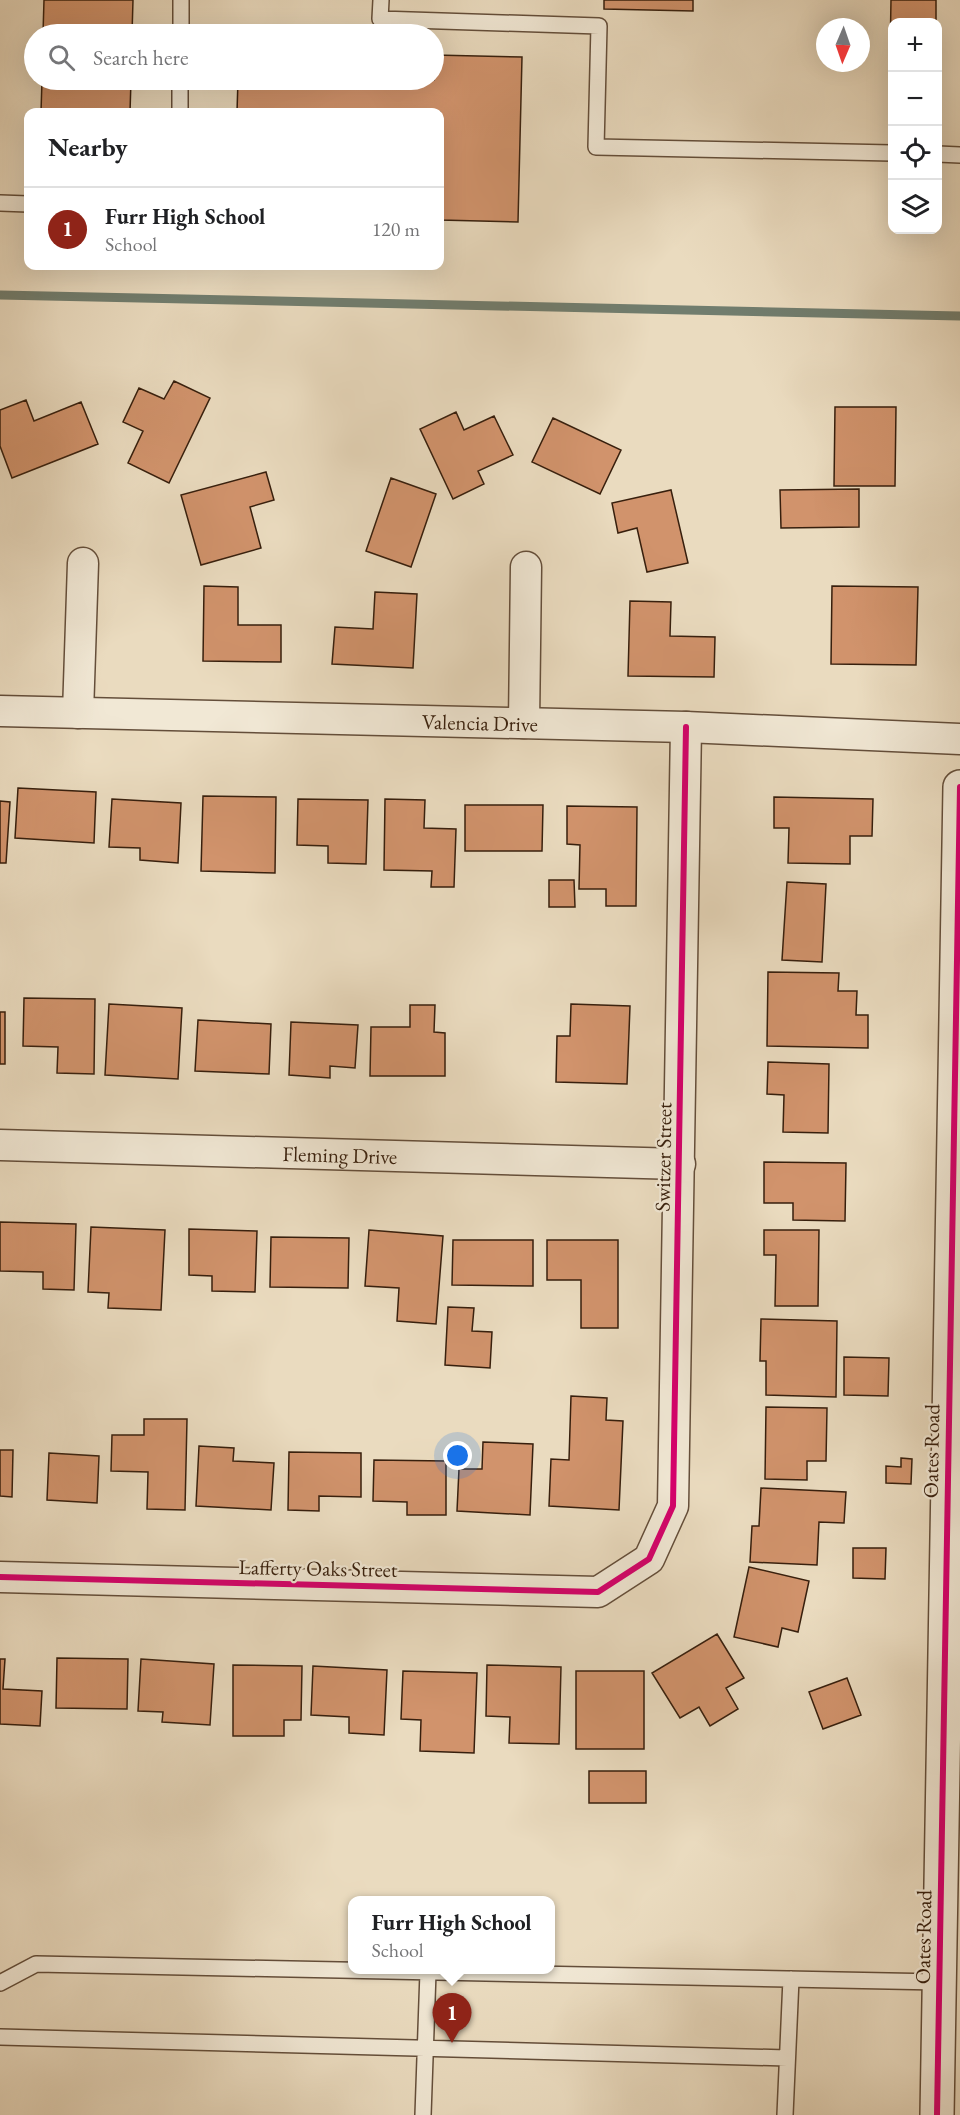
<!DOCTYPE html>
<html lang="en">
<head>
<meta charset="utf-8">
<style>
	:root { --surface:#fff; --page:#f6f6f6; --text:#202124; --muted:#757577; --line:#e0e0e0; --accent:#8f2418 }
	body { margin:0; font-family:"EB Garamond",serif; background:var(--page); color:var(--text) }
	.controls { position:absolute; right:18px; top:18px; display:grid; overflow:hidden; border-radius:12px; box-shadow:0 6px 24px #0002 }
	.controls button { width:54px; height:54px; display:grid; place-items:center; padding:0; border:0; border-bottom:2px solid var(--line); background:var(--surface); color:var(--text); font:30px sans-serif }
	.compass { position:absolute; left:816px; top:18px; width:54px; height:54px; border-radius:50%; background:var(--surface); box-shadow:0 6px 24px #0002; rotate:182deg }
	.you { position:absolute; left:458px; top:1456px; width:21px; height:21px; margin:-15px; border:4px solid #fff; border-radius:50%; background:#1a73e8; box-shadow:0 0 0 9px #1a73e833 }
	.badge { display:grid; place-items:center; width:39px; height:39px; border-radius:50%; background:var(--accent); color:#fff; font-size:20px; font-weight:700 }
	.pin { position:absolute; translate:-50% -50px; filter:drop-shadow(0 2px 3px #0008) }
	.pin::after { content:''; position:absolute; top:32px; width:21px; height:18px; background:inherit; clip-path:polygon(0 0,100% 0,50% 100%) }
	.popup { position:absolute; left:348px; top:1896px; width:207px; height:78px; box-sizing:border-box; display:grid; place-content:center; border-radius:12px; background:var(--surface); filter:drop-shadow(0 2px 4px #0005); font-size:20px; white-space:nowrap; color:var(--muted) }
	.popup b { font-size:22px; color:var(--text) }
	.popup::after { content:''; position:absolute; left:50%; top:100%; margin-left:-12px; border:12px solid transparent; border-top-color:var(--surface) }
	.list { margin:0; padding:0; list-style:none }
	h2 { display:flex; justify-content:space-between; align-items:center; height:78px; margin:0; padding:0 24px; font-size:26px }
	h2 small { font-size:20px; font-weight:400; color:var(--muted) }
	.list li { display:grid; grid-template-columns:39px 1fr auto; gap:18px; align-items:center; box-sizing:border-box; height:84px; padding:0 24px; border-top:2px solid var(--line) }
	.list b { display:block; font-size:22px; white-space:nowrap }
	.list p { margin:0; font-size:20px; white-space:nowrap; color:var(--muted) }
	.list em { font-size:20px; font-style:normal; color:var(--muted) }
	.icon { flex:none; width:33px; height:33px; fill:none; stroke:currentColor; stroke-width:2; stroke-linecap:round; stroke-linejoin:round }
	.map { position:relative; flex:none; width:960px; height:2115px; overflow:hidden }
	.search { position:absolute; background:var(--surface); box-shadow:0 6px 24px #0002; left:24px; top:24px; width:420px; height:66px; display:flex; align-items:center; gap:15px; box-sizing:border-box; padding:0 21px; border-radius:33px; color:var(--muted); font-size:22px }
	.panel { position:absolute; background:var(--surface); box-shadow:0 6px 24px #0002; left:24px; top:108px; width:420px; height:162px; border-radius:12px }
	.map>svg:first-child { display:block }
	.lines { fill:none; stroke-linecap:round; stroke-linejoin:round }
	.stream { stroke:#717d6e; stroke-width:9 }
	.building { fill:#d1936c; stroke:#371f0d; stroke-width:1.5 }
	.service-casing { stroke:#644e3a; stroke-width:18 }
	.minor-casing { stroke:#644e3a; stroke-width:33 }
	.tertiary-casing { stroke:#644e3a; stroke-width:36 }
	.service { stroke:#f1e8d5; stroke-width:15 }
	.minor { stroke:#f1e8d5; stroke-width:30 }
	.tertiary { stroke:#f1e8d5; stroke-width:33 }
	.cycleway-casing { stroke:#f1e8d5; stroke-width:10 }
	.cycleway { stroke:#d6006c; stroke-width:6 }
	.labels { text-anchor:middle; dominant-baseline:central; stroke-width:4.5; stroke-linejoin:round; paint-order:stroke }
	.street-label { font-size:21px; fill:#371f0d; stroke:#f1e8d5 }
</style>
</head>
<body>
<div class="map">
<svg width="960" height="2115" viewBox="0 0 960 2115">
	<rect width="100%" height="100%" fill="#eadbbf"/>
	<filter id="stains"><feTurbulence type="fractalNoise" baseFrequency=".00333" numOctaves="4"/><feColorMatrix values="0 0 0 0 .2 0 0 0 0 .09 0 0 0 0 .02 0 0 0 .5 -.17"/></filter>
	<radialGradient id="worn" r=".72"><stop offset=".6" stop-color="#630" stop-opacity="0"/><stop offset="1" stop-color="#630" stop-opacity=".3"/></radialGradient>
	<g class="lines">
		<path class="stream" d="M0,295L960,316"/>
	</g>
	<path class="building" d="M44,0H133L132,34H43Z
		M604,0H693V11L604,9Z
		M891,0H936V22H892V57H890Z
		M434,55L522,57L518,222L440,220V112H237L238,80H434Z
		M42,80H131L130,112H41Z
		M174,381L210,398L169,483L128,463L143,431L123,422L139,388L164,399Z
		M26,400L34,421L81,402L98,444L12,478L0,446V410Z
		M835,407H896L895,486H834Z
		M456,412L464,430L494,416L513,455L478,471L484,484L453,499L420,429Z
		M553,418L621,450L600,494L532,462Z
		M266,472L274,500L250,507L261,548L201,565L181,495Z
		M391,478L436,494L411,567L366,551Z
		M859,489V527L781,528L780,490Z
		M671,490L688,563L647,572L637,528L618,533L612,503Z
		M204,586L238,587V625H281V662L203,661Z
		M832,586L918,587L916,665L831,664Z
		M375,592L417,594L413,668L332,664L335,627L373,629Z
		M630,601L671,602L670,636L715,637L714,677L628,676Z
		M18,788L96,792L94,843L15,838Z
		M203,796L276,797L275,873L201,871Z
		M774,797L873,799L872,836H850V864L788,863L789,828H774Z
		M112,799L181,803L178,863L140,860V848L109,847Z
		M298,799L368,800L366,864L328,863V846L297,845Z
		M385,799L425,800L424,828L456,829L454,887H431L432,871L384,870Z
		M0,801L10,802L6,863H0Z
		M465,805H543L542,851H465Z
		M567,806L637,807L636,906H606V889H579L580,845L567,844Z
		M549,880H574L575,907H549Z
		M787,882L826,884L822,962L782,960Z
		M768,972L839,973L838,991H857L856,1015H868V1048L767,1046Z
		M24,998L95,999L94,1074L57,1073L58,1047L23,1046Z
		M109,1004L182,1008L178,1079L105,1075Z
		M571,1004L630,1006L627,1084L556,1082L557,1036H570Z
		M410,1005H435L434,1032L445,1033V1076H370L371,1027H410Z
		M0,1012H5V1064H0Z
		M198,1020L271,1024L269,1074L195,1071Z
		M291,1022L358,1025L355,1068L330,1066V1078L289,1075Z
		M768,1062L829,1064L828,1133L783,1132L784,1095L767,1094Z
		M764,1162L846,1163L845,1221L793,1220V1203H764Z
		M0,1222L76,1224L74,1290L43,1289V1272L0,1271Z
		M91,1227L165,1230L161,1310L108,1308L109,1293L88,1292Z
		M189,1229L257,1231L255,1292L212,1291V1276L189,1275Z
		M369,1230L443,1236L436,1324L397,1321L399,1288L365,1286Z
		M764,1230H819L818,1306H775L776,1255H764Z
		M271,1237L349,1238L348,1288L270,1287Z
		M453,1240H533V1286L452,1285Z
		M547,1240H618V1328H581V1280H547Z
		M448,1307L474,1308L472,1331L492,1332L490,1368L445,1365Z
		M761,1319L837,1321L836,1397L766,1395V1361H760Z
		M844,1357L889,1358L888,1396L844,1395Z
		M571,1396L607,1398L606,1420L623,1421L619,1510L549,1506L551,1459L569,1460Z
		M766,1407L827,1408L826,1461H807V1480L765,1479Z
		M144,1419H187L185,1510L147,1509L148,1472L111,1471L112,1435H144Z
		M483,1442L533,1444L530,1515L457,1511L459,1469H482Z
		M199,1446L234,1448L233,1461L274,1463L271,1510L196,1506Z
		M0,1450H13L12,1497L0,1496Z
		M289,1452L361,1453V1497L319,1496V1511L288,1510Z
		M49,1453L99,1456L97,1503L47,1500Z
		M901,1458L912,1459L911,1484L886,1483V1466L901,1467Z
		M374,1460L446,1461V1515H407V1502L373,1501Z
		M761,1488L846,1492L844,1523L819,1522L817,1565L750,1562L752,1526H759Z
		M853,1548H886L885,1579L853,1578Z
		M749,1567L809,1581L798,1632L782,1628L778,1647L734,1637Z
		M717,1634L744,1678L726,1688L738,1709L710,1726L699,1707L680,1718L652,1673Z
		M57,1658L128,1659L127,1709L56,1708Z
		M0,1659H5L3,1689L42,1691L40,1726L0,1724Z
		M141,1659L214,1664L210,1725L162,1722L163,1712L138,1711Z
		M233,1665L302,1666L301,1720H284V1736H233Z
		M487,1665L561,1667L559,1744L509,1743L510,1717L486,1716Z
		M313,1666L387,1670L384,1735L349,1733V1717L311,1715Z
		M403,1671L477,1673L474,1753L420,1751L421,1720L401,1719Z
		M576,1671H644V1749H576Z
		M847,1678L861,1715L823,1729L809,1692Z
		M589,1771H646V1803H589Z"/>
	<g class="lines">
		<defs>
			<path id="service" d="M381,0L380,19L599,26L596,147L892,153
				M181,34V0
				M180,112V80
				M938,154L960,155
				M0,203L28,204
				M0,1983L36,1964L939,1982
				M0,2037L787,2058
				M423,2115L428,1972
				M785,2115L791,1979"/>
			<g id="minor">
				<path id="s1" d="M0,711L686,727L960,739"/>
				<path d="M78,713L83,563"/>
				<path d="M524,723L526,567"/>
				<path id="s2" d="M0,1145L680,1164"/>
				<path d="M0,1577L598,1592L649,1559L673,1506L686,727"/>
			</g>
			<path id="tertiary" d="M937,2115L960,787"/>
		</defs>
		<use href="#service" class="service-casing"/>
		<use href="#minor" class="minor-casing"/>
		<use href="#tertiary" class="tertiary-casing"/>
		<use href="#service" class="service"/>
		<use href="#minor" class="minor"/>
		<use href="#tertiary" class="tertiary"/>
		<defs>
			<path id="cycleway" d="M0,1577L598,1592L649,1559L673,1506L686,727
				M937,2115L960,787"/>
		</defs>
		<use href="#cycleway" class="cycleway-casing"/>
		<use href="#cycleway" class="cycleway"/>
	</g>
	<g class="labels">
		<g class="street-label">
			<text stroke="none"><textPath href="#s1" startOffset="480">Valencia Drive</textPath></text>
			<text stroke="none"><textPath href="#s2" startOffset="340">Fleming Drive</textPath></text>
			<text transform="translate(663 1157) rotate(-89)">Switzer Street</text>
			<text transform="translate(931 1451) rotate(-89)">Oates Road</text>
			<text transform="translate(318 1568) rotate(1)">Lafferty Oaks Street</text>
			<text transform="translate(923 1937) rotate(-89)">Oates Road</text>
		</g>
	</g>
	<rect width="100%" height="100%" filter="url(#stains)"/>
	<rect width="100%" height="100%" fill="url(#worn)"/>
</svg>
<div class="controls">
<button>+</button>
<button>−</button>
<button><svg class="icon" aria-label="locate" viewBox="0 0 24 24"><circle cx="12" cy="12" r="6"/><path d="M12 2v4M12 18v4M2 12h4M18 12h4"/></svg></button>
<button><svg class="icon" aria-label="layers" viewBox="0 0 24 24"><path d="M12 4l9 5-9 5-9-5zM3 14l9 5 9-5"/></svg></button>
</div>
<svg class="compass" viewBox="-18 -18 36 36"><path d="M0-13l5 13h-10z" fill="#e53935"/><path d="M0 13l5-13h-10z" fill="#757577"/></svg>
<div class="you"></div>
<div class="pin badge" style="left:452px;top:2043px">1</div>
<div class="popup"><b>Furr High School</b>School</div>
<div class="search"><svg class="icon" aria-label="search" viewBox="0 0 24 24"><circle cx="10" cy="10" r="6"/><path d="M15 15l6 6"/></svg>Search here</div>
<section class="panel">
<h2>Nearby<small></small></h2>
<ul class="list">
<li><span class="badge">1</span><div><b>Furr High School</b><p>School</p></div><em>120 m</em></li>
</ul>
</section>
</div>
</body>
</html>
